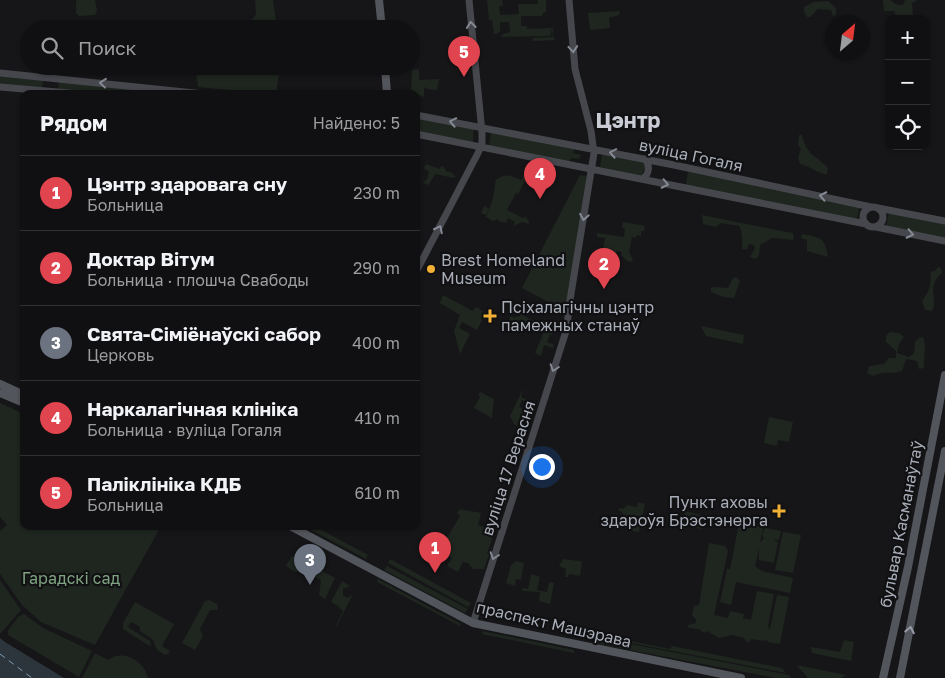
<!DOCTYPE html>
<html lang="ru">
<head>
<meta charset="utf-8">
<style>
	:root { --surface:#101012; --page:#1e1e20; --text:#f1f3f6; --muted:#9c9d9f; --line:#303032; --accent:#f2b134 }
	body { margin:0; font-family:"Golos Text",sans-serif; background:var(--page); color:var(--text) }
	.controls { position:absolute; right:15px; top:15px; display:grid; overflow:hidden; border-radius:10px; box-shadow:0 1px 4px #0004 }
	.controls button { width:45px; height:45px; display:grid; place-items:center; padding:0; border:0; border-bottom:1px solid var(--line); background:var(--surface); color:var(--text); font:25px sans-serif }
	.compass { position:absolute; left:825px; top:15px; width:45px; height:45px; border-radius:50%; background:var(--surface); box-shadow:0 1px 4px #0004; rotate:28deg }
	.you { position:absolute; left:541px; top:466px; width:18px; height:18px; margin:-12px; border:4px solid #fff; border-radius:50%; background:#1a73e8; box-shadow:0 0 0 8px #1a73e833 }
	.badge { display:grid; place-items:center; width:32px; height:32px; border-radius:50%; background:var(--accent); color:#fff; font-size:16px; font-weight:700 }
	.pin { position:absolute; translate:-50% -41px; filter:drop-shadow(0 1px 2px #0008) }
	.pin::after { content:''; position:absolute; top:26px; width:18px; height:15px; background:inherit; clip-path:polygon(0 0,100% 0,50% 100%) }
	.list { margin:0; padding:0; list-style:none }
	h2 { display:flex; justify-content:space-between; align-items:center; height:65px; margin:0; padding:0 20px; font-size:21px }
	h2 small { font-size:16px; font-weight:400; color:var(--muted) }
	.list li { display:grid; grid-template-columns:32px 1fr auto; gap:15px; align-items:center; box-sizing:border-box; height:75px; padding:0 20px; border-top:1px solid var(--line) }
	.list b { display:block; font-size:19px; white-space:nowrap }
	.list p { margin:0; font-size:16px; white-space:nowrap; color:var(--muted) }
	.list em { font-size:16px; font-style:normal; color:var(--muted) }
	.icon { flex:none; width:28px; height:28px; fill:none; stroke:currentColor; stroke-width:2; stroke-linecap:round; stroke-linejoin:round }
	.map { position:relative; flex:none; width:945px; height:678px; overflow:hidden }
	.search { position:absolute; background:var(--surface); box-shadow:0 1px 4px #0004; left:20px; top:20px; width:400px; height:55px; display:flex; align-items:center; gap:12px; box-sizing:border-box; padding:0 18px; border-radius:28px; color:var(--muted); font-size:19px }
	.panel { position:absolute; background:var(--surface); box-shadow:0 1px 4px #0004; left:20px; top:90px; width:400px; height:440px; border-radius:10px }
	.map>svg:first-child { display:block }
	.green { fill:#1e261f }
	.water { fill:#2c353c }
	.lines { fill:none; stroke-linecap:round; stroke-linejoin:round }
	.ferry { stroke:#7f9bb3; stroke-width:1; stroke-dasharray:6 5; stroke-linecap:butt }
	.secondary { stroke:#45474d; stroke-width:7 }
	.primary { stroke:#53555c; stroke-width:8 }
	.oneway { stroke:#858993 }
	.oneway2 { stroke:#979ba6 }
	.poi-dot { fill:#f2b134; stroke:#111113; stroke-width:2 }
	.labels { text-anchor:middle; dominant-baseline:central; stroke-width:4.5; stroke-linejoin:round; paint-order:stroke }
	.street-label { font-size:16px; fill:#a8adb8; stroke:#111113 }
	.poi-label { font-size:16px; fill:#a8adb8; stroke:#111113; text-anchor:start }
	.park-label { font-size:16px; fill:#7fa381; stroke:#111113 }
	.district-label { font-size:21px; font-weight:bold; fill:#c9ccd4; stroke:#111113 }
</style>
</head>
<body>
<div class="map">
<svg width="945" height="678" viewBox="0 0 945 678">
	<rect width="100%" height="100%" fill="#161618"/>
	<path class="green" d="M78,0H95L97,11L95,15L79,16L76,13V1Z
		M255,0H273L277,29H218L217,23L242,21L250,22L256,14Z
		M487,0H502L503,6H499L500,15L519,14L518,4H538V0H546V12L543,13L542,16H521V26H527V29L553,28L554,38L555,40L532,41L533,38L553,37L552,29L550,36L501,37L503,34L510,32L509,22H500V31L497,34H494L492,20H489Z
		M883,0H890L897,5H903L905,0H918L912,3L913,16L897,19L894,11H884Z
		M828,1L836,8V15L833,16L831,10L818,9L810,17H807L804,12V7L814,2Z
		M620,11L619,15L609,18L610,28L590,30L588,13Z
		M195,66H280L276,94L198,87Z
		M419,69V80L439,79L437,90L427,89L424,87V97L411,92L412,70Z
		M0,76L43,80L42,89L0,85Z
		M59,81L182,94H104L58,89Z
		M416,117L474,128L473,142L416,131Z
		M491,132L574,149L573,153L581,155L579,159L571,158L569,162L489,146Z
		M799,135H802C806,155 816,155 828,168L827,174C817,174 810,166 800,164L798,158L801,149L798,145Z
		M602,154L642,161L646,167L641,176L600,167Z
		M426,164L440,169L441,166L444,167L447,172H451L455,176L454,178L435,174L429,185L423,183L427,179L429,172L424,168Z
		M551,169L554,184L548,186L540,182L531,184L525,181L518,194L516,193L507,210L523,218L526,217L529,222V224L522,222L513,226L515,222L508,218L506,223L499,221L498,219L493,221L486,217L489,209L486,215L481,213L484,206L489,209C494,200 494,189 496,179H498C506,173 512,176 521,180L525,173L546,177Z
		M688,171L860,206L857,219L686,185Z
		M580,175L588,176L565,311L522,288Z
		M889,212L945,223V238L886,226Z
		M702,215L792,233L794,235L793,240L772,238L760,245L759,255L756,259L750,257L755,248L754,245L749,244L747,249H742C742,242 743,232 739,226L721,223L716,227L703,224Z
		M623,222L645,226L644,231H641V236L637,235L636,238L632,237L629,252L633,260L631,262L627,261L621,255L622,252L617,251L613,268L600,266L601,260L607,261L609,249L603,248L605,238L597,237V233L624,237L625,229L622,228Z
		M802,234C821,238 825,237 828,257L807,251V240L801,238Z
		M938,267L941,268L942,273C925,288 939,297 932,311L925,310L922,301C929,292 932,283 930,272L935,271Z
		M736,277L740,281L734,298L723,297L711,292V288L713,287L728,288L733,278Z
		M443,295L473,311L476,307L486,313L477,330L462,322L459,328L470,334L460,354L454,331L460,315L440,303Z
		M522,312L525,314L524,316L543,325L544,329L548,331L550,328L554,330L552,335L550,334L547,342L554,345L553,348L544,345L541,356L535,353L544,332L529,324L527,328L517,323L516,332L505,326L511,316L515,318L517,316L519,317Z
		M701,326L744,335L743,344L706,336Z
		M890,332L899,333L904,337L899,344L897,353L909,357L914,353L915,342L919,338L923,337C927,347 923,357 924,368L919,369L917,361L906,359L902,371C892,375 885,370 873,376L867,373L869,366L884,364L889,358H896V351L886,342V336Z
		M524,387L521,397L536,404L535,406L522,400L519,407L526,410L525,414L531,417L530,420L520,417L517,426L514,424L510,416Z
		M480,392L494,399L492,418L474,408L480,397L478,396Z
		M0,403L24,414V526H161L95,645L41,622L22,605L0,574V531L7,525L0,517Z
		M769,417L793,422L789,442L778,440L777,446L764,443Z
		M638,502L645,504L639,532L631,531L632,527L627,526V522H625L626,515L622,514V512L619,511V508L623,509L627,505L637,507Z
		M460,509L481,513L478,525L495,531L487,553L489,555L484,569H473L468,563L463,562L458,572L447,566L452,558L447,555L451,547L444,543L460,516L457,513Z
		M685,511L705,516L703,529L683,526Z
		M739,523L763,527L760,542L764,539L762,534L765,528L781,531L779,540L773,539L778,542L774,563L759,560V549L755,566L762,571L793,578L790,593L736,582L731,605L720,602L727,569H730Z
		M304,526H314L368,555L366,559Z
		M783,532L801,535L793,573L775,570Z
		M709,543L725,546L728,551L714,615L728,618L730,611L744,614L743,618L751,620L757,591L774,594L768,626L770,629L777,595L789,597L780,644L768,642L766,639L765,641L751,639L748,643L744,639L745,638L732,635L719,638L707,631L704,633L701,631V630L687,627L688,625L696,623V620L692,615L694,606L699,605Z
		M292,556L296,557L335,578L325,599L319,595L321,580L301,570L295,572L286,566Z
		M390,559L471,603L468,607L388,563Z
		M563,559L579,561L582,562L580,576L569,574L568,577H565L566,569L559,566Z
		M516,561L524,563L521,580L516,579L515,586L506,583L511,565Z
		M387,566L468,609L465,613L384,570Z
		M531,574L540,577L537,590L547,592L549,582L554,583L550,604L539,601L540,592L522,591L523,588L528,589Z
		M378,579L461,624L460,626L377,582Z
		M0,580L21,610L1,633H0Z
		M342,581L350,586L343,589V596L348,598L353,594L336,627H335L343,611L338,606L331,602Z
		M209,600L217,604L218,608L217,610H210L200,629L203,636L195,650L182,643L205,601Z
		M135,602L174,624L162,646L170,651L168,654L165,655L157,650L153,640L140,631V627L131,622L128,627L150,641L151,646L148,645L123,629V623Z
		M24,614L43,628L92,651L79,677L8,635V630L19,616Z
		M482,631L574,650V653L482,634Z
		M607,636L670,649L672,646L782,668L786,673L606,638Z
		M600,638L789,675L791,678H776L599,644Z
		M844,640L854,642L851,661L812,653L811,647L840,652Z
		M95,653L108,660C123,648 145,662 148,678H82Z
		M796,665L846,675L841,678H808Z"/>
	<path class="water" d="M0,638L5,642L64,678H0Z"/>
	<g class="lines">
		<path class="ferry" d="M0,654L32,678"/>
		<path class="secondary" d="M0,73L204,94
			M0,87L80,94
			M416,115L674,165L871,207
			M416,134L866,224
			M642,179C650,174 650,166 645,159
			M863 217a10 10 0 1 1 20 0a10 10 0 1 1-20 0Z
			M878,208L945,221
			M876,227L945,241
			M416,272L478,153L482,143V132L469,0
			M473,623L567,328L569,306L594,153L591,131L575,69L569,0"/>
		<path class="primary" d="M379,0L382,29
			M385,66L387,94
			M0,384L24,395
			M0,393L24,403
			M290,526L473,623L741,678
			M883,678L908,567L945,375
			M900,678L945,451"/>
	</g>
	<defs><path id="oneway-chevron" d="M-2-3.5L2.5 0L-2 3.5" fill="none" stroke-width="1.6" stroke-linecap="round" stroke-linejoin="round" transform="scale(1.25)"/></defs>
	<g class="oneway">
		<use href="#oneway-chevron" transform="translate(471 25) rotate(-96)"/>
		<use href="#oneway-chevron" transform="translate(573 49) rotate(85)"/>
		<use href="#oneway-chevron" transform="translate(103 83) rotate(-174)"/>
		<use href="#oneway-chevron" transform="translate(453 122) rotate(-169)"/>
		<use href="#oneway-chevron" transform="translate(613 153) rotate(-169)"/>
		<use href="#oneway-chevron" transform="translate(665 184) rotate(12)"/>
		<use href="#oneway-chevron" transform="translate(823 196) rotate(-168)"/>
		<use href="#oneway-chevron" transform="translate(584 217) rotate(100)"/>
		<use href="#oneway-chevron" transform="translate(439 229) rotate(-63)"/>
		<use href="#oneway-chevron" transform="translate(910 234) rotate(12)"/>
		<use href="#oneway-chevron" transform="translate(554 368) rotate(108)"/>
		<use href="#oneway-chevron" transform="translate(494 556) rotate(108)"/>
	</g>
	<use class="oneway2" href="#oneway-chevron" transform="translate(910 630) rotate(-79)"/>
	<g class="poi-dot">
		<circle cx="431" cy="269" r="5"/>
		<path d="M487.5 308.5h5v5h5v5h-5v5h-5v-5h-5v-5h5z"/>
		<path d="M776.5 503.5h5v5h5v5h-5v5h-5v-5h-5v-5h5z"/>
	</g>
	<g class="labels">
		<g class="street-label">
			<text transform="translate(691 155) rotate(12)">вуліца Гогаля</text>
			<text transform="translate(508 468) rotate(-72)">вуліца 17 Верасня</text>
			<text transform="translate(901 524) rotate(-79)">бульвар Касманаўтаў</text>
			<text transform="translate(554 624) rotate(13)">праспект Машэрава</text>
		</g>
		<g class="poi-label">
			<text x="441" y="260">Brest Homeland<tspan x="441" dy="18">Museum</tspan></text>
			<text x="501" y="307">Псіхалагічны цэнтр<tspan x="501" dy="18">памежных станаў</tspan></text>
			<text x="768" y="502" text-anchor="end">Пункт аховы<tspan x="768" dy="18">здароўя Брэстэнерга</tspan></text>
		</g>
		<g class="park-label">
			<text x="71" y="578">Гарадскі сад</text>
		</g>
		<g class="district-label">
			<text x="628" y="120">Цэнтр</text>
		</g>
	</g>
</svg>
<div class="controls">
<button>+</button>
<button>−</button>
<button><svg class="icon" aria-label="locate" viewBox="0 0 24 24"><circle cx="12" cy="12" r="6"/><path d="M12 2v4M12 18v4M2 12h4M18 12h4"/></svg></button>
</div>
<svg class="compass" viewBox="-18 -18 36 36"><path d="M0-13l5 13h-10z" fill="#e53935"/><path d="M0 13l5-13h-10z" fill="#9c9d9f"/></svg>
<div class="you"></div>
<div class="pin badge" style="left:435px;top:573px;background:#e0444e">1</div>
<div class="pin badge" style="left:604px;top:289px;background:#e0444e">2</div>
<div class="pin badge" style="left:310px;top:585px;background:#6b7280">3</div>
<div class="pin badge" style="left:540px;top:199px;background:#e0444e">4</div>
<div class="pin badge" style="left:464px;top:77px;background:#e0444e">5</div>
<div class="search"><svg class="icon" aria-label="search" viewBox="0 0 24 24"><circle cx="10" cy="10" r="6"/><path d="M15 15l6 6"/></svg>Поиск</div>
<section class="panel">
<h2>Рядом<small>Найдено: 5</small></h2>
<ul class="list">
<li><span class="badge" style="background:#e0444e">1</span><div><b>Цэнтр здаровага сну</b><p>Больница</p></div><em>230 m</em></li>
<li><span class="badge" style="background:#e0444e">2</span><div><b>Доктар Вітум</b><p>Больница · плошча Свабоды</p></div><em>290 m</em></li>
<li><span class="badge" style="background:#6b7280">3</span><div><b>Свята-Сіміёнаўскі сабор</b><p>Церковь</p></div><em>400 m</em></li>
<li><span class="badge" style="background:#e0444e">4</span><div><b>Наркалагічная клініка</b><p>Больница · вуліца Гогаля</p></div><em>410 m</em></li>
<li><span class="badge" style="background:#e0444e">5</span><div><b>Паліклініка КДБ</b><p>Больница</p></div><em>610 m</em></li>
</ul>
</section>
</div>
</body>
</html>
